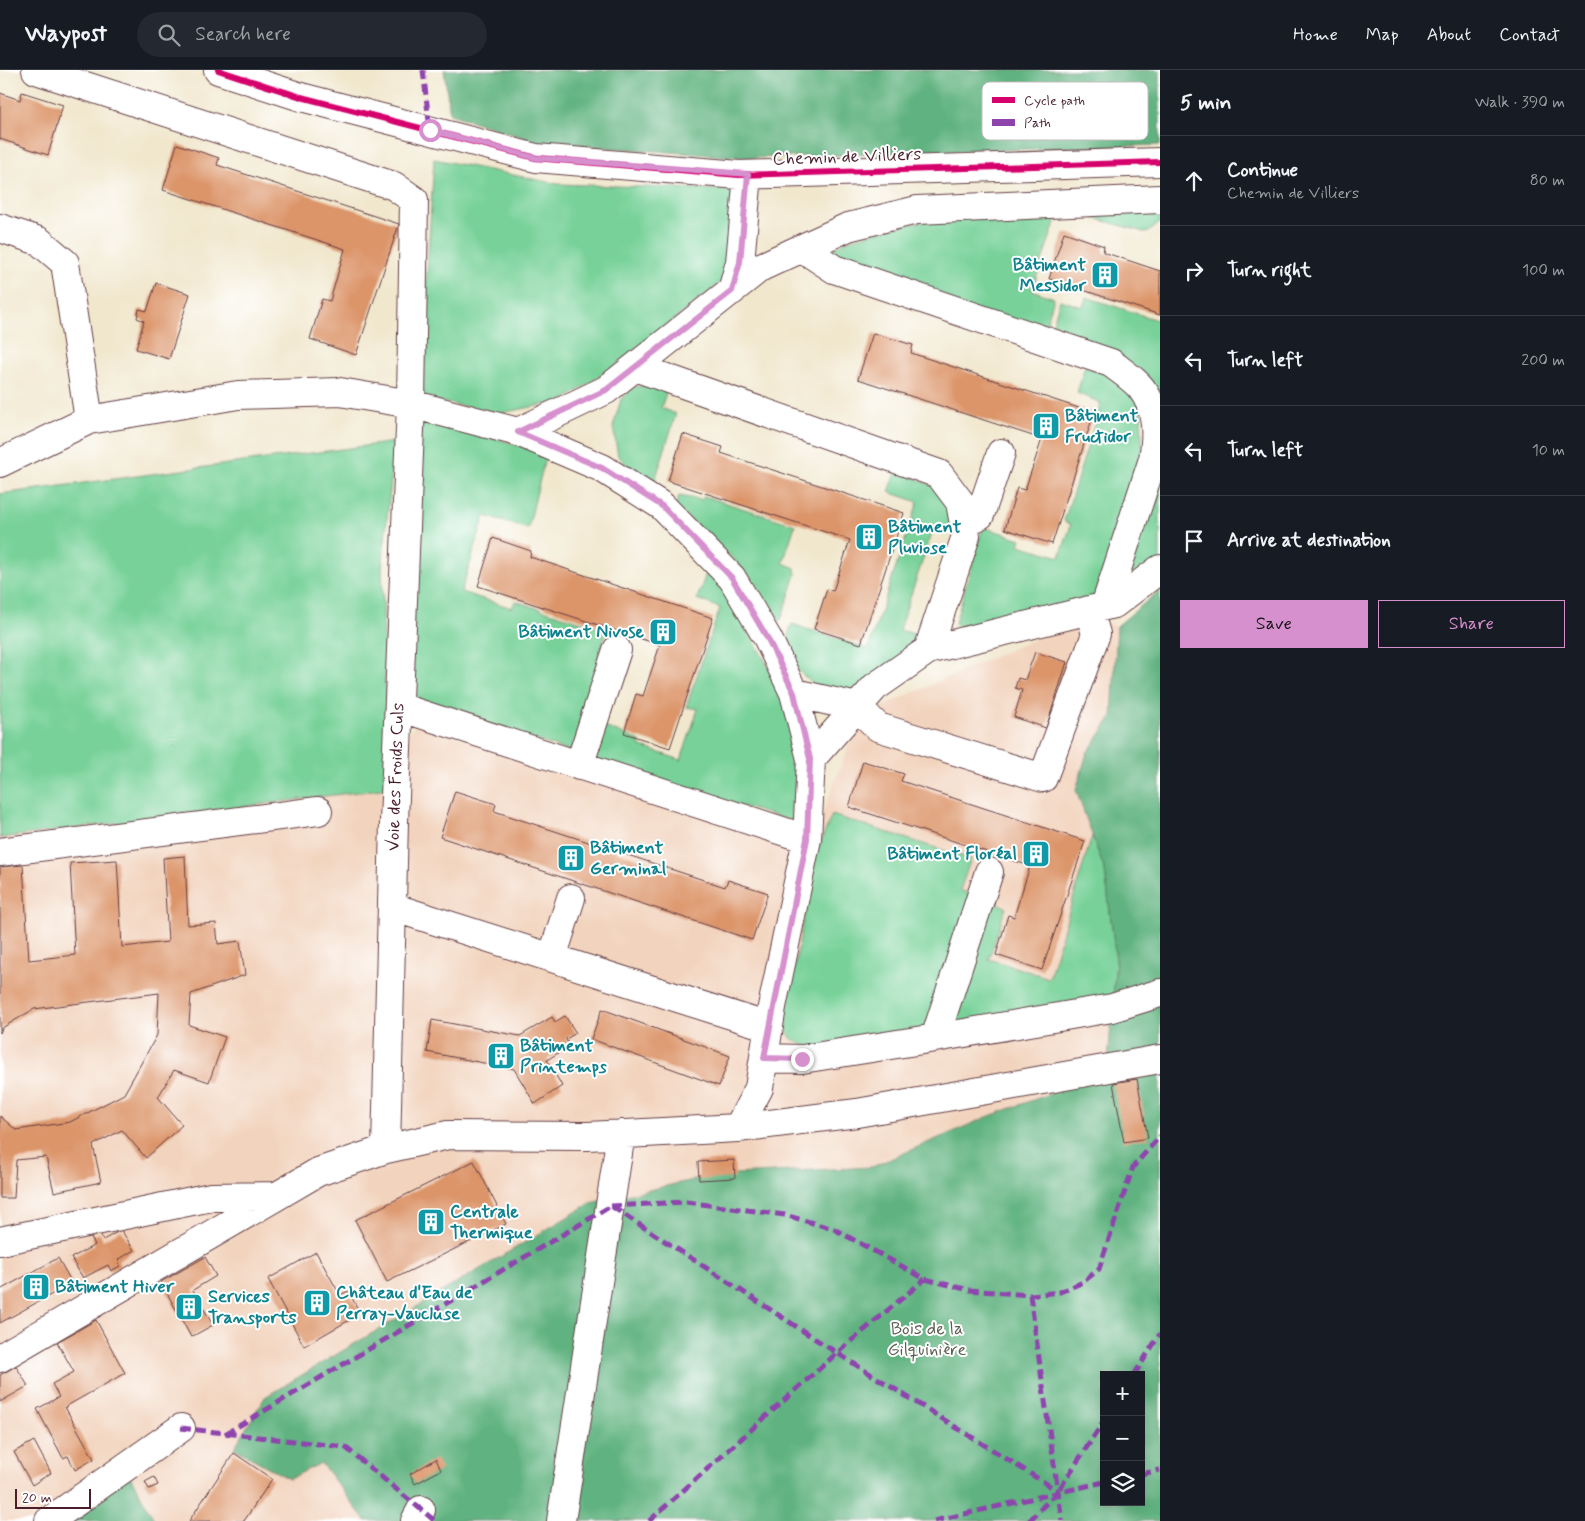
<!DOCTYPE html>
<html lang="en">
<head>
<meta charset="utf-8">
<style>
	:root { --surface:#171b24; --page:#242831; --text:#f1f3f6; --muted:#9ea1a6; --line:#363941; --accent:#d690ce }
	body { margin:0; font-family:Mynerve,sans-serif; background:var(--page); color:var(--text) }
	.controls { position:absolute; right:15px; bottom:15px; display:grid; overflow:hidden; border-radius:0px; box-shadow:0 5px 20px #0002 }
	.controls button { width:45px; height:45px; display:grid; place-items:center; padding:0; border:0; border-bottom:1px solid var(--line); background:var(--surface); color:var(--text); font:25px sans-serif }
	.scale { position:absolute; left:15px; bottom:12px; width:76px; box-sizing:border-box; padding-left:5px; border:2px solid #4a1f2b; border-top:0; font-size:14px; line-height:18px; white-space:nowrap; color:#4a1f2b; -webkit-text-stroke:4px #fff; paint-order:stroke }
	.stop { position:absolute; width:15px; height:15px; margin:-11px; border:4px solid #d690ce; border-radius:50%; background:#fff }
	.stop.end { background:#d690ce; border-color:#fff; box-shadow:0 1px 5px #0008 }
	.list { margin:0; padding:0; list-style:none }
	h2 { display:flex; justify-content:space-between; align-items:center; height:65px; margin:0; padding:0 20px; font-size:21px }
	h2 small { font-size:16px; font-weight:400; color:var(--muted) }
	.list li { display:grid; grid-template-columns:32px 1fr auto; gap:15px; align-items:center; box-sizing:border-box; height:90px; padding:0 20px; border-top:1px solid var(--line) }
	.list b { display:block; font-size:19px; white-space:nowrap }
	.list p { margin:0; font-size:16px; white-space:nowrap; color:var(--muted) }
	.list em { font-size:16px; font-style:normal; color:var(--muted) }
	.actions { display:flex; gap:10px; padding:15px 20px }
	.actions a { flex:1; padding:11px 0; border:1px solid var(--accent); border-radius:0px; text-align:center; font-size:18px; color:var(--accent) }
	.actions .main { background:var(--accent); color:#111 }
	.icon { flex:none; width:28px; height:28px; fill:none; stroke:currentColor; stroke-width:2; stroke-linecap:round; stroke-linejoin:round }
	.map { position:relative; flex:none; width:1160px; height:1451px; overflow:hidden }
	header { display:flex; align-items:center; gap:30px; box-sizing:border-box; height:70px; padding:0 25px; background:var(--surface); border-bottom:1px solid var(--line) }
	header strong { font-size:24px }
	nav { display:flex; gap:28px; margin-inline-start:auto; font-size:18px }
	.search { width:350px; height:45px; background:var(--page); display:flex; align-items:center; gap:12px; box-sizing:border-box; padding:0 18px; border-radius:28px; color:var(--muted); font-size:19px }
	main { display:flex }
	aside { flex:1; background:var(--surface) }
	.map>svg:first-child { display:block }
	.built { fill:#f2d4be; fill-rule:evenodd }
	.green { fill:#77d198; stroke:#607862 }
	.forest { fill:#61b380; stroke:#566956; fill-rule:evenodd }
	.building { fill:#dc9469 }
	.lines { fill:none; stroke-linecap:round; stroke-linejoin:round }
	.minor-casing { stroke:#633d43; stroke-width:30 }
	.minor { stroke:#fff; stroke-width:28 }
	.quiet { stroke:#8e44ad; stroke-width:5; stroke-dasharray:10 5; stroke-linecap:butt }
	.cycleway-casing { stroke:#fff; stroke-width:9 }
	.cycleway { stroke:#d6006c; stroke-width:6 }
	.route { stroke:#d690ce; stroke-width:6 }
	.labels { text-anchor:middle; dominant-baseline:central; stroke-width:4; stroke-linejoin:round; paint-order:stroke }
	.street-label { font-size:18px; fill:#4a1f2b; stroke:#fff }
	.culture-label { font-size:18px; font-weight:bold; fill:#0d838f; stroke:#fff; text-anchor:start }
	.park-label { font-size:18px; fill:#5a5d51; stroke:#fff }
	.key { fill:#fff; stroke:#c9bcbf; stroke-width:1 }
	.key-label { font-size:14px; fill:#4a1f2b }
</style>
</head>
<body>
<header>
<strong>Waypost</strong>
<div class="search"><svg class="icon" aria-label="search" viewBox="0 0 24 24"><circle cx="10" cy="10" r="6"/><path d="M15 15l6 6"/></svg>Search here</div>
<nav><a>Home</a><a>Map</a><a>About</a><a>Contact</a></nav>
</header>
<main>
<div class="map">
<svg width="1160" height="1451" viewBox="0 0 1160 1451">
	<rect width="100%" height="100%" fill="#fff"/>
	<filter id="ink" filterUnits="userSpaceOnUse"><feTurbulence type="fractalNoise" baseFrequency=".02" numOctaves="2"/><feDisplacementMap in="SourceGraphic" scale="10" xChannelSelector="R" yChannelSelector="G"/><feConvolveMatrix kernelMatrix="1 2 1 2 8 2 1 2 1" color-interpolation-filters="sRGB"/></filter>
	<filter id="wash" filterUnits="userSpaceOnUse"><feTurbulence type="fractalNoise" baseFrequency=".0096" numOctaves="4" result="noise"/><feDisplacementMap in="SourceGraphic" scale="20" xChannelSelector="R" yChannelSelector="G"/><feGaussianBlur stdDeviation="1.12" result="paint"/><feColorMatrix in="noise" values="0 0 0 0 0 0 0 0 0 0 0 0 0 0 0 0 0 1.4 0 .05"/><feComposite in="paint" operator="in"/></filter>
	<g filter="url(#wash)">
		<rect width="100%" height="100%" fill="#f1e7cd"/>
		<path class="built" d="M1160,520V1451H0V768L388,718L409,663L416,654L811,774L860,646L1085,547L1117,556ZM1104,1305H1141V1432H1104Z"/>
		<path class="green" d="M434,89L558,114L732,120V182L724,210L615,296L563,331L501,343L419,328Z
			M1160,133V153L1147,163L1094,148L1092,143Z
			M1026,144L1057,147L1032,220L1054,228L1043,264L834,192L831,182C841,164 934,149 957,147C980,145 1003,145 1026,144Z
			M1086,227L1160,251V328L1049,265L1060,230L1083,237Z
			M1085,296L1112,306L1132,323L1141,340L1143,391L1098,529L962,561L955,553L983,457L1021,469L1019,475L1060,487L1071,455L1064,451L1101,333L1077,323Z
			M651,315L667,320L661,338L676,344L652,420L618,386L613,357L621,329L634,317Z
			M418,344L546,384L528,459L485,446L461,522L512,538L515,531L607,560L598,588L602,593L584,669L568,681L417,630L410,616Z
			M395,372L382,498L388,718L0,768V424Z
			M1160,399V494L1133,507L1127,502Z
			M897,400L942,420L954,453L932,463L899,560L927,567C906,583 866,623 840,623C824,624 808,611 798,600C786,587 785,569 792,554L868,579L918,432L889,422Z
			M679,426L702,430L704,426L795,455L783,493L795,498L796,505L781,550L774,552C764,510 707,464 675,437Z
			M707,501L727,524L784,624L800,721L798,743L793,751L597,695L595,683L602,656L640,671L639,676L681,690L698,639L686,637L720,538L697,529Z
			M832,745L971,789L960,820L1006,837L989,889L1049,908L1092,766L1105,801L1116,890L1113,927L811,980L791,968L781,950L795,895L815,785Z"/>
		<path class="forest" d="M444,0H1160V75L753,88L540,73L450,44Z
			M1160,520V1451H366L321,1393L289,1409L234,1378L265,1327L591,1133L715,1105L872,1097L987,1047L1107,1003L1116,890L1105,801L1076,720L1087,683L1112,647L1117,556ZM1104,1305H1141V1432H1104Z
			M125,1397L155,1451H71Z"/>
		<g id="blocks">
			<path class="building" d="M22,22L63,35L48,85L0,69V23L20,30Z
				M177,74L219,88L217,95L399,154L356,285L310,269L322,229L330,231L345,179L163,120Z
				M1064,162L1104,176L1103,182L1160,201V245L1049,209Z
				M156,213L190,224L169,289L136,279L144,251L137,248L139,239L147,241Z
				M873,263L913,275L911,283L1094,343L1052,474L1005,459L1017,418L1025,420L1042,369L858,309Z
				M683,364L723,377L721,383L904,443L861,574L814,559L827,519L833,521L850,470L668,411Z
				M493,468L531,481L530,487L713,548L670,678L624,663L636,624L643,626L660,575L478,516Z
				M1035,582L1067,592L1046,658L1014,647L1022,620L1015,618L1018,608L1025,610Z
				M863,691L904,704L901,711L1085,771L1042,900L996,885L1008,845L1014,847L1030,796L849,737Z
				M455,721L496,734L494,741L725,817L728,810L768,823L752,870L440,767Z
				M185,786L188,855L216,853L218,874L240,871L245,905L191,924L189,955L225,967L209,1012L174,1000L158,1027L182,1055L146,1088L122,1060L93,1075L101,1112L54,1122L46,1087L16,1090L14,1128H0V1046L16,1060L70,1052L124,1024L157,965L159,923L34,939L2,958L0,963V797L23,795L29,890L75,885L70,793L117,790L122,877L168,872L163,788Z
				M602,939L730,986L719,1016L591,969Z
				M565,946L576,963L566,969L569,976L547,990L562,1016L535,1034L514,999L427,982L432,950L520,966L552,947L555,952Z
				M1137,1009L1148,1068L1124,1072L1113,1013Z
				M734,1090L735,1108L699,1110L698,1092Z
				M474,1091L506,1154L387,1212L355,1150Z
				M121,1160L134,1180L118,1190L120,1196L111,1201L108,1195L83,1208L71,1188L95,1175L91,1167L100,1163L103,1170Z
				M316,1182L340,1225L348,1221L359,1241L351,1244L353,1248L304,1276L268,1209Z
				M205,1187L216,1206L193,1220L213,1255L191,1267L161,1212Z
				M58,1188L72,1213L0,1253V1220Z
				M96,1250L125,1303L65,1337L94,1389L75,1400L68,1386L63,1388L37,1339L59,1327L52,1314L74,1302L57,1272Z
				M16,1296L28,1316L0,1332V1305Z
				M34,1371L51,1403L32,1415L14,1382Z
				M234,1383L272,1409L244,1451H189Z
				M436,1389L441,1400L415,1414L410,1404Z
				M154,1407L158,1415L149,1419L145,1412Z"/>
		</g>
	</g>
	<g filter="url(#ink)">
		<use href="#blocks" fill-opacity="0" stroke="#633d43" stroke-width="1"/>
		<g class="lines">
			<defs>
				<path id="minor" d="M36,0L394,116L414,130L411,334L394,752L386,1079
					M218,0L301,27L536,88L739,105L1160,92
					M0,158L39,171L65,193L89,350
					M802,178L834,199L1111,293C1121,301 1134,309 1141,318C1158,339 1157,365 1153,389L1105,536
					M732,221L740,192L748,105
					M635,297L939,404L960,432L966,466L928,580
					M518,362L606,320L761,197L848,157L917,140L1160,129
					M0,393L89,350L238,325L340,322L411,334L518,362L602,398L662,436L732,508L768,569L794,623L811,689L807,769L772,937L759,1018L738,1058
					M964,454L980,445L1001,383
					M794,623L857,637L878,657L1043,708L1096,564L1089,540
					M399,637L807,769
					M811,689L875,617L928,580L1114,534L1160,499
					M579,696L617,580
					M0,782L318,741
					M392,837L769,957
					M552,888L571,828
					M935,968L989,802
					M764,988L802,989L935,968L1112,938L1160,923
					M0,1171L211,1127L275,1126
					M0,1288L318,1102L386,1079L448,1065L588,1066L738,1058L857,1043L1160,989
					M49,1451L181,1358
					M415,1451L421,1440
					M561,1451L621,1064"/>
			</defs>
			<use href="#minor" class="minor-casing"/>
			<use href="#minor" class="minor"/>
			<path class="quiet" d="M423,0L430,60
				M611,1136L686,1132L785,1145L834,1159L925,1209L969,1220L1030,1225L1060,1222L1083,1212L1099,1199L1133,1097L1160,1066
				M1030,1225L1062,1451
				M1134,1305L1160,1264
				M181,1358L345,1377L435,1451
				M225,1364L611,1136L837,1283L1058,1421
				M1141,1404L1160,1400
				M649,1451L837,1283L925,1209
				M934,1451L1104,1412
				M1029,1451L1058,1421L1104,1351"/>
			<defs>
				<path id="cycleway" d="M218,0L301,27L536,88L739,105L1160,92"/>
			</defs>
			<use href="#cycleway" class="cycleway-casing"/>
			<use href="#cycleway" class="cycleway"/>
		</g>
	</g>
	<g class="lines" filter="url(#ink)">
		<path class="route" d="M430,60L536,88L748,104L740,192L732,221L606,320L518,362L602,398L662,436L732,508L768,569L794,623L810,689L807,769L764,988L802,989"/>
	</g>
	<defs>
		<symbol id="building-square" viewBox="-11 -11 22 22"><rect x="-9" y="-9" width="18" height="18" rx="4" fill="#0f9aa8" stroke="#fff"/><path d="M-4-6H4V6H1V3H-1V6H-4ZM-2.5-4.3h1.7v1.8h-1.7ZM.8-4.3h1.7v1.8H.8ZM-2.5-1h1.7V.8h-1.7ZM.8-1h1.7V.8H.8Z" fill="#fff"/></symbol>
	</defs>
	<g fill-rule="evenodd">
		<use href="#building-square" x="1089" y="189" width="32" height="32"/>
		<use href="#building-square" x="1030" y="340" width="32" height="32"/>
		<use href="#building-square" x="853" y="451" width="32" height="32"/>
		<use href="#building-square" x="647" y="546" width="32" height="32"/>
		<use href="#building-square" x="1020" y="768" width="32" height="32"/>
		<use href="#building-square" x="555" y="772" width="32" height="32"/>
		<use href="#building-square" x="485" y="970" width="32" height="32"/>
		<use href="#building-square" x="415" y="1136" width="32" height="32"/>
		<use href="#building-square" x="20" y="1201" width="32" height="32"/>
		<use href="#building-square" x="301" y="1217" width="32" height="32"/>
		<use href="#building-square" x="173" y="1221" width="32" height="32"/>
	</g>
	<g class="labels">
		<g class="street-label">
			<text transform="translate(847 87) rotate(-2)">Chemin de Villiers</text>
			<text transform="translate(396 707) rotate(-88)">Voie des Froids Culs</text>
		</g>
		<g class="culture-label">
			<text x="1086" y="195" text-anchor="end">Bâtiment<tspan x="1086" dy="21">Messidor</tspan></text>
			<text x="1065" y="346">Bâtiment<tspan x="1065" dy="21">Fructidor</tspan></text>
			<text x="888" y="457">Bâtiment<tspan x="888" dy="21">Pluviose</tspan></text>
			<text x="644" y="562" text-anchor="end">Bâtiment Nivose</text>
			<text x="590" y="778">Bâtiment<tspan x="590" dy="21">Germinal</tspan></text>
			<text x="1017" y="784" text-anchor="end">Bâtiment Floréal</text>
			<text x="520" y="976">Bâtiment<tspan x="520" dy="21">Printemps</tspan></text>
			<text x="450" y="1142">Centrale<tspan x="450" dy="21">Thermique</tspan></text>
			<text x="55" y="1217">Bâtiment Hiver</text>
			<text x="336" y="1223">Château d'Eau de<tspan x="336" dy="21">Perray-Vaucluse</tspan></text>
			<text x="208" y="1227">Services<tspan x="208" dy="21">Transports</tspan></text>
		</g>
		<g class="park-label">
			<text x="927" y="1259">Bois de la<tspan x="927" dy="21">Gilquinière</tspan></text>
		</g>
	</g>
	<rect x="982" y="12" width="166" height="58" rx="8" class="key"/>
	<rect x="992" y="27" width="23" height="6" fill="#d6006c"/>
	<rect x="992" y="49" width="23" height="7" fill="#8e44ad"/>
	<g class="key-label">
		<text x="1024" y="35">Cycle path</text>
		<text x="1024" y="57">Path</text>
	</g>
</svg>
<div class="controls">
<button>+</button>
<button>−</button>
<button><svg class="icon" aria-label="layers" viewBox="0 0 24 24"><path d="M12 4l9 5-9 5-9-5zM3 14l9 5 9-5"/></svg></button>
</div>
<div class="scale">20 m</div>
<div class="stop" style="left:430px;top:60px"></div>
<div class="stop end" style="left:802px;top:989px"></div>
</div>
<aside>
<h2>5 min<small>Walk · 390 m</small></h2>
<ul class="list">
<li><svg class="icon" aria-label="ahead" viewBox="0 0 24 24"><path d="M12 20V5M6 11l6-6 6 6"/></svg><div><b>Continue</b><p>Chemin de Villiers</p></div><em>80 m</em></li>
<li><svg class="icon" aria-label="right" viewBox="0 0 24 24"><path d="M7 20v-9h11M14 6l5 5-5 5"/></svg><div><b>Turn right</b></div><em>100 m</em></li>
<li><svg class="icon" aria-label="left" viewBox="0 0 24 24"><path d="M17 20v-9H6M10 6l-5 5 5 5"/></svg><div><b>Turn left</b></div><em>200 m</em></li>
<li><svg class="icon" aria-label="left" viewBox="0 0 24 24"><path d="M17 20v-9H6M10 6l-5 5 5 5"/></svg><div><b>Turn left</b></div><em>10 m</em></li>
<li><svg class="icon" aria-label="arrive" viewBox="0 0 24 24"><path d="M6 21V4h12l-3 4 3 4H6"/></svg><div><b>Arrive at destination</b></div></li>
</ul>
<div class="actions"><a class="main">Save</a><a>Share</a></div>
</aside>
</main>
</body>
</html>
